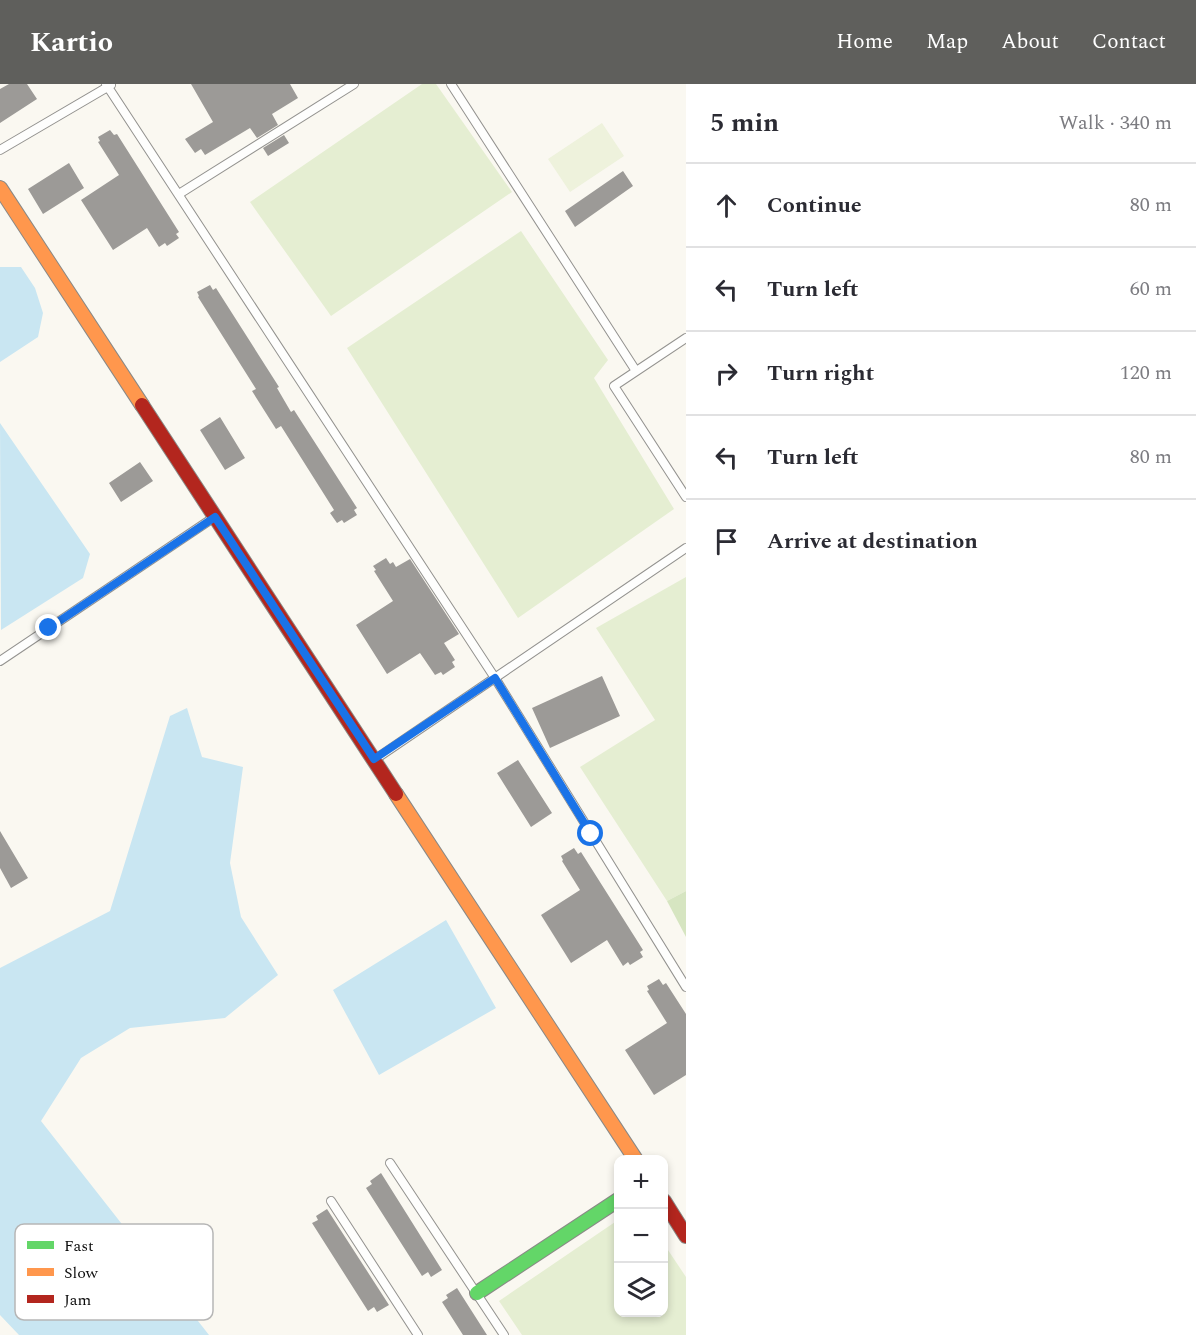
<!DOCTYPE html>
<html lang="en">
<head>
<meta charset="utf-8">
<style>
	:root { --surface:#fff; --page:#f7f7f7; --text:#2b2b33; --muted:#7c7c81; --line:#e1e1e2; --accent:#5f5f5c }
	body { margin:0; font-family:Spectral,serif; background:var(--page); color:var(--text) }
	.controls { position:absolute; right:18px; bottom:18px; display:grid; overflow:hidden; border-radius:12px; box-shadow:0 3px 9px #0003 }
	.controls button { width:54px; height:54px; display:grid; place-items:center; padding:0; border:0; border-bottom:2px solid var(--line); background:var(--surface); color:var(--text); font:30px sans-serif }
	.stop { position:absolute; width:18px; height:18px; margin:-14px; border:4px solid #1a73e8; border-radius:50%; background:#fff }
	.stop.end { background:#1a73e8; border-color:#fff; box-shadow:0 2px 6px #0008 }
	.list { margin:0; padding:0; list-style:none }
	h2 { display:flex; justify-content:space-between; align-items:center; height:78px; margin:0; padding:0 24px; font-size:26px }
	h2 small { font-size:20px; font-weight:400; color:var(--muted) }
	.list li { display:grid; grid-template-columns:39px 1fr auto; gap:18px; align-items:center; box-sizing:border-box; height:84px; padding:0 24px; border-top:2px solid var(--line) }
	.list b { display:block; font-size:22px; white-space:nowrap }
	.list em { font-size:20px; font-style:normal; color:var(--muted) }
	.icon { flex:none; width:33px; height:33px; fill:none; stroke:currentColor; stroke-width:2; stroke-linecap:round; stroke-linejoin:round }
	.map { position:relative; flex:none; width:686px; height:1251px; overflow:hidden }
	header { display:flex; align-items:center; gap:36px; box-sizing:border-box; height:84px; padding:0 30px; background:var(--accent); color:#fff }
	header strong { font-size:28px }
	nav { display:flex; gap:33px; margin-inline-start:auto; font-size:21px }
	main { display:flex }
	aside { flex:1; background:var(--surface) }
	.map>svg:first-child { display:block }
	.green { fill:#e5eed2 }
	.forest { fill:#d6e5c1 }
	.pitch { fill:#eef2dc }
	.water { fill:#c9e6f2 }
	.building { fill:#9c9a97 }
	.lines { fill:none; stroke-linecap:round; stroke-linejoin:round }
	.lane-casing { stroke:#93928f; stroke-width:10 }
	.fast-casing { stroke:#8a8986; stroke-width:16 }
	.slow-casing { stroke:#8a8986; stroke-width:16 }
	.jam-casing { stroke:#8a8986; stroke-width:16 }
	.lane { stroke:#fefefd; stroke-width:8 }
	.fast { stroke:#63d668; stroke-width:14 }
	.slow { stroke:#ff974d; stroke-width:14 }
	.jam { stroke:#b3261e; stroke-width:14 }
	.route { stroke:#1a73e8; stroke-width:8 }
	.key { fill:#fff; stroke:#b6b6b6; stroke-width:1.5 }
	.key-label { font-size:16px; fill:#0c0c0c }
</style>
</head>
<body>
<header>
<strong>Kartio</strong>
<nav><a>Home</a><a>Map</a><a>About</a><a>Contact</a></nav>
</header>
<main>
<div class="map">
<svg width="686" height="1251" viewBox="0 0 686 1251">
	<rect width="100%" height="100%" fill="#faf8f1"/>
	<path class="green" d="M422,0H436L512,108L331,232L250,118Z
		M521,147L608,276L594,294L674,425L518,534L347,264Z
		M686,493V807L667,817L580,683L655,636L596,544Z
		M618,1136V1228H664V1160L686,1193V1251H522L499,1217Z"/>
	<path class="forest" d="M686,807V853L667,817Z"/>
	<path class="pitch" d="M602,39L624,72L570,108L548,75Z"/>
	<path class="water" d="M0,183H21L35,204L43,229L38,253L0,278Z
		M0,339L90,470L83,494L1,546Z
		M187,624L202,673L243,683L230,779L241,833L278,891L225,934L130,944L81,974L41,1037L209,1251H19L0,1231V884L110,827L170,632Z
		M446,836L496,924L379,991L333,906Z"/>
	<path class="building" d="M9,0H27L37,15L0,39V5Z
		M191,0H290L298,14L272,30L278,41L257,54L250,44L205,71L201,65L195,69L185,55L213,38Z
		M110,46L114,51L117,50L179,148L176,150L179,154L167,162L165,159L159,163L147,144L113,166L81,116L119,91L98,58L100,57L98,53Z
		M284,51L289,59L268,72L263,64Z
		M69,79L84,104L43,130L28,105Z
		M623,87L633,102L575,143L565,127Z
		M210,201L213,206L216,204L279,303L277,304L291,328L294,326L357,424L354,426L357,431L344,439L342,436L337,439L330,429L334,426L281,342L276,345L252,307L256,305L198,213L199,212L197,208Z
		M220,333L245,374L225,386L200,346Z
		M140,378L153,397L121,418L109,399Z
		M386,474L390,480L393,478L396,483L410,475L459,550L444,559L455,576L452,578L455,583L443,591L441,588L435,591L420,569L387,590L356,541L393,517L374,487L376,486L373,482Z
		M602,592L620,632L550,664L532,624Z
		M518,676L552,729L531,743L497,689Z
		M0,747L28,794L11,804L0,784Z
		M574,764L578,770L581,768L643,866L640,868L643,873L630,881L628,878L623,882L607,856L571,879L541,831L580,806L562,777L563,776L561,772Z
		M659,895L663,901L666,899L686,930V991L654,1011L625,966L667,939L647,907L649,906L647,902Z
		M381,1089L442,1186L431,1193L428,1188L422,1192L366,1104L372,1100L370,1097Z
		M327,1125L389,1221L377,1228L374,1223L368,1227L312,1139L318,1136L316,1132Z
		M457,1204L487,1251H463L442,1218L448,1214L446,1211Z"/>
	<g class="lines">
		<defs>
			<path id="lane" d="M106,0L495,594L686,903
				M451,0L636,287
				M0,66L111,1
				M179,110L354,0
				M686,254L614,302L686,413
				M0,577L213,434
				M377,674L686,464
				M390,1079L504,1251
				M331,1117L418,1251"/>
			<path id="fast" d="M477,1209L618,1116"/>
			<path id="slow" d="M0,104L142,321
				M396,710L636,1076"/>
			<path id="jam" d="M142,321L396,710
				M664,1117L686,1152"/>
		</defs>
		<use href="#lane" class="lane-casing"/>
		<use href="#fast" class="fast-casing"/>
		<use href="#slow" class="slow-casing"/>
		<use href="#jam" class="jam-casing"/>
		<use href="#lane" class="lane"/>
		<use href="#fast" class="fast"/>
		<use href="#slow" class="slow"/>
		<use href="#jam" class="jam"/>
	</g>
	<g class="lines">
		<path class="route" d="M49,544L215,433L374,675L495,594L591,750"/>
	</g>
	<rect x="15" y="1140" width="198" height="96" rx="9" class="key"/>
	<rect x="27" y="1157" width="27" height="8" fill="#63d668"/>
	<rect x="27" y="1184" width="27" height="8" fill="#ff974d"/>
	<rect x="27" y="1211" width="27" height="8" fill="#b3261e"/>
	<g class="key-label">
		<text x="64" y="1167">Fast</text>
		<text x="64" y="1194">Slow</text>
		<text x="64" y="1221">Jam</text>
	</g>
</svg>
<div class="controls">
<button>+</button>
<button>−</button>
<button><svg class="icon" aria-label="layers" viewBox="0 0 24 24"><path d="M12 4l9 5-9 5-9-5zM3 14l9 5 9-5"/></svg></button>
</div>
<div class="stop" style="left:591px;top:750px"></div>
<div class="stop end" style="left:49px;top:544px"></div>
</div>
<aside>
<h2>5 min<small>Walk · 340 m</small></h2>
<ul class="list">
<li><svg class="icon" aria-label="ahead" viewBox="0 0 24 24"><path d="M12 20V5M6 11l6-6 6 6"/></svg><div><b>Continue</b></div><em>80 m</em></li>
<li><svg class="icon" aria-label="left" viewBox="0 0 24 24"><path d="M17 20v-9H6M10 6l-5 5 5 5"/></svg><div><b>Turn left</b></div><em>60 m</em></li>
<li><svg class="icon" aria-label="right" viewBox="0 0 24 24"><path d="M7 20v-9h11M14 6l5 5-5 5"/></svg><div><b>Turn right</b></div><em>120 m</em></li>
<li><svg class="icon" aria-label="left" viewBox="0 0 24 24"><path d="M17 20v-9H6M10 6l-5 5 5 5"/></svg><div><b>Turn left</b></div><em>80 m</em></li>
<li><svg class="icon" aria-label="arrive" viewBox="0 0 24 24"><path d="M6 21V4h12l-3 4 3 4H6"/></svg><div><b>Arrive at destination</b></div></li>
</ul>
</aside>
</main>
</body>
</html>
